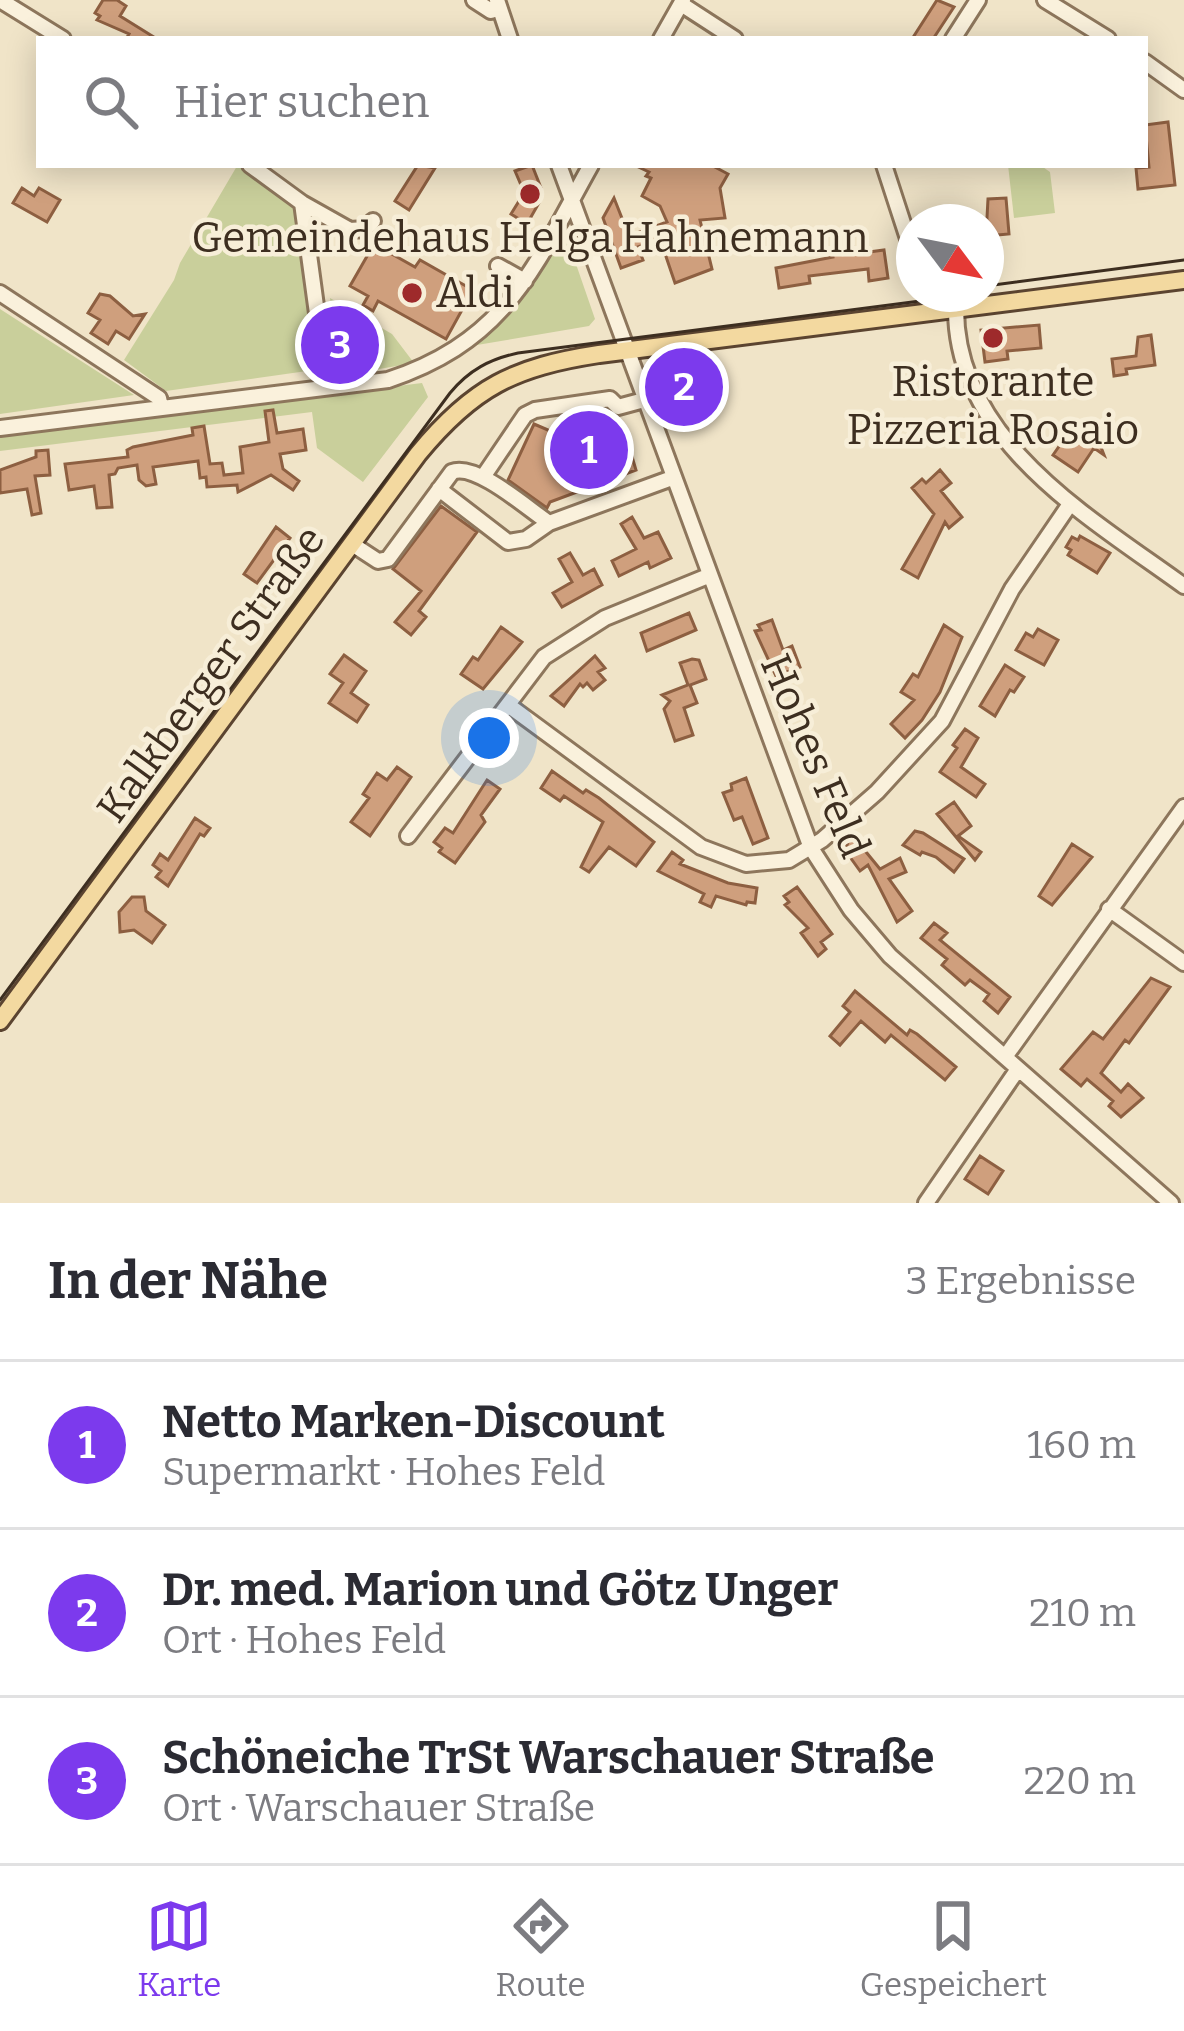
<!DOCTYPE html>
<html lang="de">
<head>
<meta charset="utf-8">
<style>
	:root { --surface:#fff; --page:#f7f7f7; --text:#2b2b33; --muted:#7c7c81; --line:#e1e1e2; --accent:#7c3aed }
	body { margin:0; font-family:Bitter,serif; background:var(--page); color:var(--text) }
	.compass { position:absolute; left:896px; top:204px; width:108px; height:108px; border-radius:50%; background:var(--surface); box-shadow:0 6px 30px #0003; rotate:122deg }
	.you { position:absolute; left:489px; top:738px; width:42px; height:42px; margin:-30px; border:9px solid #fff; border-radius:50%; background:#1a73e8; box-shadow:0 0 0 18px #1a73e833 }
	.badge { display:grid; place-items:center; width:78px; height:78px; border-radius:50%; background:var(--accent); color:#fff; font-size:39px; font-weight:700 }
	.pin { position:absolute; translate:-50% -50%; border:6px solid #fff; box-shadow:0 3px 12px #0006 }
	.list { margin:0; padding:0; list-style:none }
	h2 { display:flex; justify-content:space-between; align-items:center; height:156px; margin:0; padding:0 48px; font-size:51px }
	h2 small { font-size:39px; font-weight:400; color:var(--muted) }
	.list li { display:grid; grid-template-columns:78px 1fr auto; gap:36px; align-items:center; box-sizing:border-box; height:168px; padding:0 48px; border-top:3px solid var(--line) }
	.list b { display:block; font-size:45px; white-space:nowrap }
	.list p { margin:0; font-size:39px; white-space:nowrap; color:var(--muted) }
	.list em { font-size:39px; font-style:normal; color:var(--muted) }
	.icon { flex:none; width:66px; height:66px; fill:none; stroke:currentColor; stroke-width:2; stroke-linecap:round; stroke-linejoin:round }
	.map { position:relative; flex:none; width:1184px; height:1203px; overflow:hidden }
	.search { position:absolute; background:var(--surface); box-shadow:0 6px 30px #0003; left:36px; right:36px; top:36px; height:132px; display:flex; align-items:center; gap:30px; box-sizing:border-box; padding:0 42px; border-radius:0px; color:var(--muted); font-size:45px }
	.sheet { height:660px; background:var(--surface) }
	nav { display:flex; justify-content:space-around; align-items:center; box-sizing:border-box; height:168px; border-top:3px solid var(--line); background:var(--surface); font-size:33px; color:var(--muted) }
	nav a { display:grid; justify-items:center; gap:6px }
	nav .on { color:var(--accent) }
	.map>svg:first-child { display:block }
	.green { fill:#c9cf9b }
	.building { fill:#cf9f7d; stroke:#8d5f41; stroke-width:3 }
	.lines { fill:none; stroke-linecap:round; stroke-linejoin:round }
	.minor-casing { stroke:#8d765c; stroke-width:20 }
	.major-casing { stroke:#5b4430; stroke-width:22 }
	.minor { stroke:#faf1dc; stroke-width:14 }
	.major { stroke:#f3d9a0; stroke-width:16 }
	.tram { stroke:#3d2e20; stroke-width:3 }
	.poi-dot { fill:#9e2a2b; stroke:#f7eed8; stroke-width:4.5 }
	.labels { text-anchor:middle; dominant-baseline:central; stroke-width:9; stroke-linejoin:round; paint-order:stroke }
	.poi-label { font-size:42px; fill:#3d2e20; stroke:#f7eed8 }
	.street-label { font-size:42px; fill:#3d2e20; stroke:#f7eed8 }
</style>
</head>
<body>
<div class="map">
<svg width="1184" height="1203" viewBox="0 0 1184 1203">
	<rect width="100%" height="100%" fill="#f0e4c8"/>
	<path class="green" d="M1008,165H1040L1050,172L1055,213L1014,218Z
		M237,166L290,198L296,210L317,361L314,370L166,391L124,360L174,280L180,263Z
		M567,238L595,319L589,326L471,346L509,310L551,245Z
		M330,298L392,334L414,363L356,373L338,358Z
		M0,309L134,395L0,414Z
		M422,383L428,397L363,482L317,448L312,412L0,451V436Z"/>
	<path class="building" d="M103,0H117L126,6L120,16L157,39H126L129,34L97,20L100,16L95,13Z
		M937,0L954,7L933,39H912Z
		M1168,122L1175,185L1138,189L1136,168L1149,167L1145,125Z
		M418,165L435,168L409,210L395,201Z
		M532,165L541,188L540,201L527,224L511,214L519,201L521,185L515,171Z
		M634,165H711L728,174L720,188L725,218L700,220L712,269L675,283L660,239L638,247L643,260L621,268L603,218L614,198L629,236L667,222L660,206L642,196L651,178L646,176L649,172Z
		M22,188L34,196L39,188L60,200L47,222L13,203Z
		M1006,198L1009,234L986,236L988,199Z
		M374,244L415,267L420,260L473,290L446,339L378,301L373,311L363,305L368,296L350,286Z
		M853,247L854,254L884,250L888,278L869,281L868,269L809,276L810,283L779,288L776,268L833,257L832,250Z
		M100,294L110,296L133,316L145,314L129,339L116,331L108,344L91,333L100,320L88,313Z
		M1039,325L1041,348L1007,351L1008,359L985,362L981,330Z
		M1151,335L1155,365L1126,369L1127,374L1114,376L1112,359L1136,356L1138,337Z
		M273,410L277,433L303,429L306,450L280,454L283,469L299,481L293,490L271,475L238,492L237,485L207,487L206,477L200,478L198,461L153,467L156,484L146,486L139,480L137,465L118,468L115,474L109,475L112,507L97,508L94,486L69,490L65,464L128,457L127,450L133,447L193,435L192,428L204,426L210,464L222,463L224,475L243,473L240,447L269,442L265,411Z
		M534,424L571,440L610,426L615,439L626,436L636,470L550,502L547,508L508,480Z
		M1090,431L1097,437L1104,455L1094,448L1078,472L1053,455L1069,432L1081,439Z
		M48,450L50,475L35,476L41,513L32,515L27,489L0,493V470L36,457V451Z
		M940,470L951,483L941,491L962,517L949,528L945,522L918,578L902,569L934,514L912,488L922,479L926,483Z
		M441,506L477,532L419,611L426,617L411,635L395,622L421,591L393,569Z
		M632,517L644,538L658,532L671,558L650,568L648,562L619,576L612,561L636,549L621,524Z
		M276,527L290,538L257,583L244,574Z
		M1080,536L1110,553L1097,573L1068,555L1071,550L1066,547L1072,537L1078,540Z
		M570,553L583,575L594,569L602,585L562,607L553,593L572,582L559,559Z
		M689,613L696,630L647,651L641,633Z
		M772,620L783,650L792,646L800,667L776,676L755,631L761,630L758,625Z
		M944,625L962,637L940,692L922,720L905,738L891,724L914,700L901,692L913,674L918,677Z
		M501,627L522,642L483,689L461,674L473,657L478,660Z
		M1038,629L1058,640L1044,665L1016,650L1026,633L1033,637Z
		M344,655L366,671L351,693L368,705L357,722L329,703L343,683L330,674Z
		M595,656L605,668L598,672L605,680L593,690L587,683L583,687L580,684L564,706L551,696Z
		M692,659L699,660L706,679L690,685L697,703L684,708L693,735L675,741L664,709L670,701L662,695L688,685L680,663Z
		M1005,665L1024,677L1014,692L1010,690L995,716L980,706Z
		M965,729L978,738L961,767L985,784L976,797L940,772L957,748L953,745Z
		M397,767L411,777L370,836L351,822L369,798L363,794L377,773L387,780Z
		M552,771L583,793L586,790L599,798L654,842L636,866L609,847L589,872L581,867L603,822L564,796L560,801L541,788Z
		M746,778L768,838L753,844L742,817L734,820L723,793L732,790L731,784Z
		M487,780L500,789L481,815L485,822L455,863L439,852L442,848L434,842L445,828L453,833Z
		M954,802L971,826L958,836L981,852L975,860L937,814Z
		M195,818L210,828L204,836L200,834L168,886L156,877L161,871L153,865L160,854L168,860Z
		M915,831L923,833L964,859L954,872L936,857L922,852L920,855L903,845Z
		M849,840L857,841L880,869L900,858L906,872L889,879L912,911L897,922L868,865L860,871L845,850Z
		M1072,844L1092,857L1052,905L1039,896Z
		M672,852L683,860L680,864L728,883L757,888L755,903L747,902L746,905L716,896L711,907L700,902L704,894L658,871Z
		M797,887L832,934L821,942L826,949L818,956L801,933L808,928L785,905L789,902L784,896Z
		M132,897H144L146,911L165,925L152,943L134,930L120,932L119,912Z
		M934,923L947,933L940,940L1010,997L998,1013L984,1001L989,994L970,980L965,985L942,965L947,959L921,938Z
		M1151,978L1170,987L1129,1043L1125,1040L1101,1073L1121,1092L1128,1084L1143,1098L1121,1117L1109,1106L1113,1101L1087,1079L1081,1086L1061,1069L1093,1032L1103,1039Z
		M855,991L907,1035L910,1030L917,1034L956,1067L945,1080L891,1035L885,1042L861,1021L840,1045L830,1036L850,1012L843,1006Z
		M980,1156L1003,1171L988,1194L965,1179Z"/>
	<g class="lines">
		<defs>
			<path id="minor" d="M0,0L63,39
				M474,0L491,11L499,8
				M497,0L510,39
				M1045,0L1108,39
				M681,4L735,39
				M661,39L683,0
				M953,39L978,0
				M1145,62L1184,90
				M250,165L302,203L327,387
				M559,165L811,848L851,910L890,956L1171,1203
				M884,165L914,257
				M302,203L350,230L365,229L373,221
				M498,266L525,281
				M0,293L159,398L161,407
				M956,309C956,441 1089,517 1184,586
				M0,428L388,380C508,340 534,267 591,165
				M483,477L525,415L535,410L610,399L618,407L644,400
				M439,489L508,542L526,539L549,523
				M352,544L378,561L388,559L452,472C475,462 527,508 549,523L672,478
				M508,705L701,847L746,864L789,860L822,840L877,792L942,721L1012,589L1070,504
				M408,836L544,657L605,618L708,576
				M1109,909L1184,963
				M1005,1057L1184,807
				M926,1203L1018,1069"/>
			<path id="major" d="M0,1021L418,454C473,387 514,367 599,354L1184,280"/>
		</defs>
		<use href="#minor" class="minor-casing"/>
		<use href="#major" class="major-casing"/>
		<use href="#minor" class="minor"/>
		<use href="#major" class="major"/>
		<path class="tram" d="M986,286L1184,260
			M0,1000L450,393C469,370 490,359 518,353L974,294"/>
	</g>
	<g class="poi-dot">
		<circle cx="530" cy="194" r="12"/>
		<circle cx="412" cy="293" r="12"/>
		<circle cx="993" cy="338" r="12"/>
	</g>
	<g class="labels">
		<g class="poi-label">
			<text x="530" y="238">Gemeindehaus Helga Hahnemann</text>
			<text x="436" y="293" text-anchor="start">Aldi</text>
			<text x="993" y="382">Ristorante<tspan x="993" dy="48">Pizzeria Rosaio</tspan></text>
		</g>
		<g class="street-label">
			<text transform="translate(211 674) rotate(-54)">Kalkberger Straße</text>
			<text transform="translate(815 756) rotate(67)">Hohes Feld</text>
		</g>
	</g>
</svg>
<svg class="compass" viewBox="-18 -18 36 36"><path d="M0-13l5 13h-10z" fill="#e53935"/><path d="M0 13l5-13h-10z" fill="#7c7c81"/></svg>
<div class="you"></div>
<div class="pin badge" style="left:589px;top:450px">1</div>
<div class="pin badge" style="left:684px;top:387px">2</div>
<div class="pin badge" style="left:340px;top:345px">3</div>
<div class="search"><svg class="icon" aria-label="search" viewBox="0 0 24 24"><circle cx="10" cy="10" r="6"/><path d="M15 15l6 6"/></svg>Hier suchen</div>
</div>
<section class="sheet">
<h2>In der Nähe<small>3 Ergebnisse</small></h2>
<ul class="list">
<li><span class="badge">1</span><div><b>Netto Marken-Discount</b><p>Supermarkt · Hohes Feld</p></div><em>160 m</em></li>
<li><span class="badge">2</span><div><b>Dr. med. Marion und Götz Unger</b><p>Ort · Hohes Feld</p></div><em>210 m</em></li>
<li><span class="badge">3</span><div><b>Schöneiche TrSt Warschauer Straße</b><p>Ort · Warschauer Straße</p></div><em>220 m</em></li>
</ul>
</section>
<nav>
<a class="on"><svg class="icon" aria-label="map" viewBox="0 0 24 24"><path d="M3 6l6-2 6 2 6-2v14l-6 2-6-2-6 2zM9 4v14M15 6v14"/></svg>Karte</a>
<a><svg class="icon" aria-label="directions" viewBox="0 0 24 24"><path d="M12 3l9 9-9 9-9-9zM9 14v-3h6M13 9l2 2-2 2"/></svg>Route</a>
<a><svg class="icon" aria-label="saved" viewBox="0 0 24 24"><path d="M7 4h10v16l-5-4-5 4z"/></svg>Gespeichert</a>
</nav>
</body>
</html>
